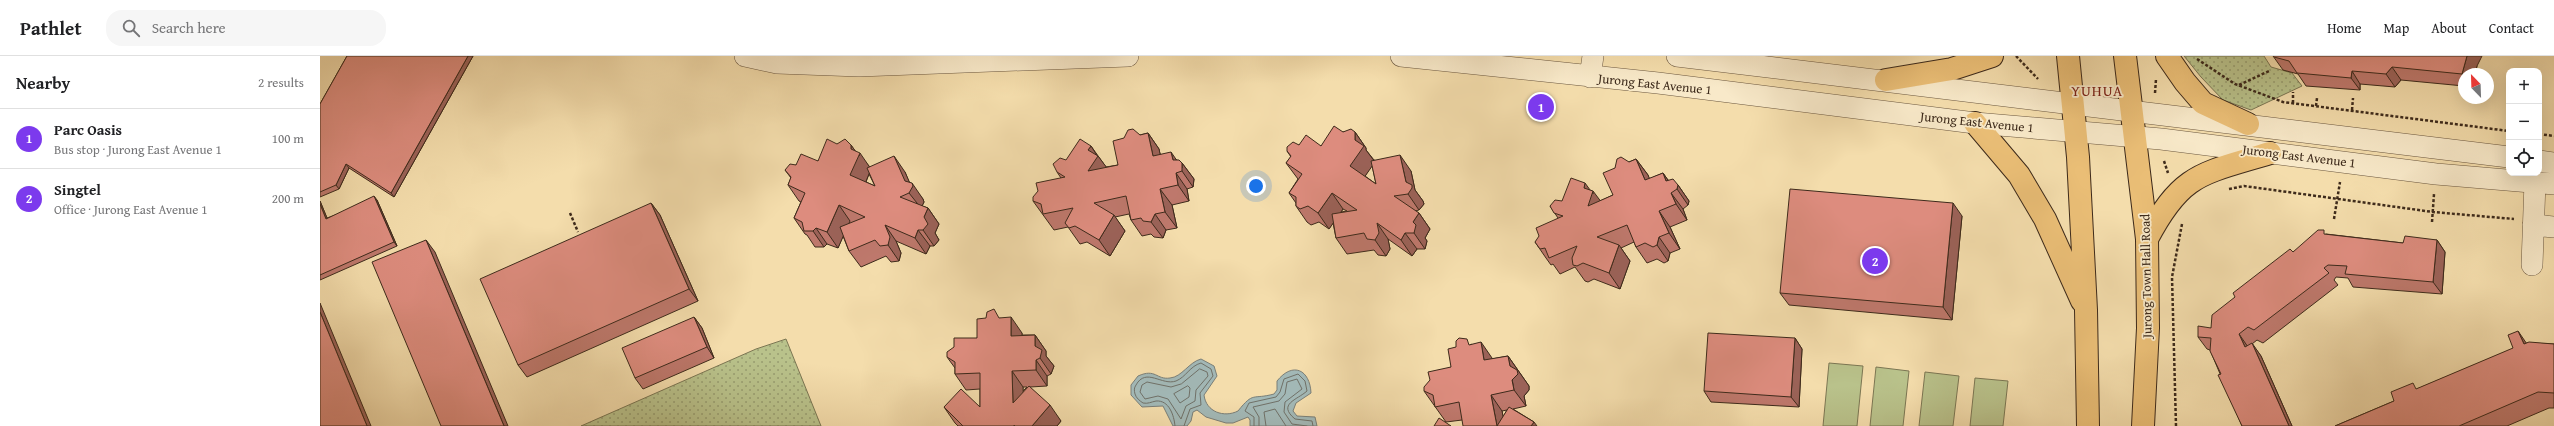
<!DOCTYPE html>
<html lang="en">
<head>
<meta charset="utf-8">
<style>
	:root { --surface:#fff; --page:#f6f6f6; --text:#202124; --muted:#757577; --line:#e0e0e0; --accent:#7c3aed }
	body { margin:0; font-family:"Gentium Book Plus",serif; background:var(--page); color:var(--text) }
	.controls { position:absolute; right:12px; top:12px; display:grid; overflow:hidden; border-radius:8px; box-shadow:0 4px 16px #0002 }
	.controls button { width:36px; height:36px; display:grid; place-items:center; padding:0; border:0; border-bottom:1px solid var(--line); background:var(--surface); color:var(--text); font:20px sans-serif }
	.compass { position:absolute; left:2138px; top:12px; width:36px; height:36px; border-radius:50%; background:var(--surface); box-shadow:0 4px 16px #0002; rotate:337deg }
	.you { position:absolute; left:936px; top:130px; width:14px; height:14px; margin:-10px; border:3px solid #fff; border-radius:50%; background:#1a73e8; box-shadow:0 0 0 6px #1a73e833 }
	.badge { display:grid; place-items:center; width:26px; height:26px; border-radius:50%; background:var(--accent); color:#fff; font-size:13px; font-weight:700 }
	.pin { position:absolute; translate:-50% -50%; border:2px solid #fff; box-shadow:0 1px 4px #0006 }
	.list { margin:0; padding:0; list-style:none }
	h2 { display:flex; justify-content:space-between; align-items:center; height:52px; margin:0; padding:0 16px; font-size:17px }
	h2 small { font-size:13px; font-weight:400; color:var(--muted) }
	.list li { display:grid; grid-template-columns:26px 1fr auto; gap:12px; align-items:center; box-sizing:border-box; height:60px; padding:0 16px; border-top:1px solid var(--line) }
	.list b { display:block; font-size:15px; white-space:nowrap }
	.list p { margin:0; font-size:13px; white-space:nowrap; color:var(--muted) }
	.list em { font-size:13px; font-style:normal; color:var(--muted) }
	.icon { flex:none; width:22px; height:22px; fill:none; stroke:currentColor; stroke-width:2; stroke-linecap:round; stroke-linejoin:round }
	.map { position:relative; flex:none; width:2234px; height:370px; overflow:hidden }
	header { display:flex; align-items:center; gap:24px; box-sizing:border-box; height:56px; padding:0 20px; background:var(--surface); border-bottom:1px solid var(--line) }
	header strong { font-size:19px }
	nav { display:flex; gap:22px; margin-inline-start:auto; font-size:14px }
	.search { width:280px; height:36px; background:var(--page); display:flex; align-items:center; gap:10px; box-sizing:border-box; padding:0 14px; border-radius:16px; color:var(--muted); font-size:15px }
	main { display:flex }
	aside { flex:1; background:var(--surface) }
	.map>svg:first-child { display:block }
	.grass { fill:#b9c28b; stroke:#7b7653 }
	.park { fill:url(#park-dots); stroke:#7b7653 }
	.water { fill:#a2b8b6; stroke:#7a7f78 }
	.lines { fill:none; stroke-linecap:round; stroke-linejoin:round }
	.shore { stroke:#707168; stroke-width:1 }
	.minor-casing { stroke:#6b573f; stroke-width:22 }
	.major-casing { stroke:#3d2a1b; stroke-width:24 }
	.path { stroke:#3d2a1b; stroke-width:2.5; stroke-dasharray:3 2; stroke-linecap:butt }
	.minor { stroke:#f8e9c9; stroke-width:21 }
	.major { stroke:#eabe76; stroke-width:22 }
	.wall { fill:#be786c; stroke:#3d2a1b; fill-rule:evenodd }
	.shaded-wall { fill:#9b6258; stroke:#3d2a1b }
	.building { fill:#dd8c7e; stroke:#3d2a1b }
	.labels { text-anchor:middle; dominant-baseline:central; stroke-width:3.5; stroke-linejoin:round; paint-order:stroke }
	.street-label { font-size:13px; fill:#3d2a1b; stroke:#f8e9c9 }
	.quarter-label { font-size:15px; letter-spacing:1px; fill:#7a1f14; stroke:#f8e9c9 }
</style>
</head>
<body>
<header>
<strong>Pathlet</strong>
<div class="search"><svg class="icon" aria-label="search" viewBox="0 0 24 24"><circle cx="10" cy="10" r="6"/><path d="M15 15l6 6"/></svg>Search here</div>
<nav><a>Home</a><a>Map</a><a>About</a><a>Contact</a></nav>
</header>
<main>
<aside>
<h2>Nearby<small>2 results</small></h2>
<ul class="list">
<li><span class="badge">1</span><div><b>Parc Oasis</b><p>Bus stop · Jurong East Avenue 1</p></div><em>100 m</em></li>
<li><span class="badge">2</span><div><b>Singtel</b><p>Office · Jurong East Avenue 1</p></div><em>200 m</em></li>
</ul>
</aside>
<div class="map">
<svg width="2234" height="370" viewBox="0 0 2234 370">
	<defs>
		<pattern id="park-dots" width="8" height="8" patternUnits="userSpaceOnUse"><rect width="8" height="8" fill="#b9c28b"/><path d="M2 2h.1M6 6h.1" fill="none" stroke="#989e71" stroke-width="1.8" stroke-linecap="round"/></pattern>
	</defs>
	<rect width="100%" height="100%" fill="#f4ddac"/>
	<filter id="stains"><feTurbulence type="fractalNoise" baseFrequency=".005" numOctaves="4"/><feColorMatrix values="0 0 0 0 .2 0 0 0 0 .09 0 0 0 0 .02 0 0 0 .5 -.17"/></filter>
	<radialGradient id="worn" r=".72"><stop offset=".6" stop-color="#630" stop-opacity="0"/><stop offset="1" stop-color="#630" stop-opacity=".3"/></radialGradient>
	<path class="grass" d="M1509,307L1543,310L1537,370H1503Z
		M1556,311L1589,315L1583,370H1550Z
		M1605,316L1639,320L1633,370H1599Z
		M1655,322L1688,325L1683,370H1650Z"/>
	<path class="park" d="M1864,0H1944L1951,11L1972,17L1982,30L1931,54L1903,44L1881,21Z
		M466,283L501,370H261L436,293Z"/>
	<path class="water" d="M881,303L894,310L897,320L884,339C886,356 904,362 918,355C934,335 932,344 954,338L957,334V325C973,305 990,314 991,337L976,347L973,355L977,360L995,361L997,370H930V364L928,361L913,367H906L886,361L877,354L873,356L871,365L867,370H853L843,350L822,351L811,339V329L818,320C836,312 836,324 850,322C862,321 869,306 881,303Z"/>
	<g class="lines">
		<path class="shore" d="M880,313L887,316L888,320L876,334L875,345L866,350L861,363L848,343L838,340L825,343L820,336L822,329L827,326L851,331L861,328Z
			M868,330L870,332L869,341L860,347L854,338Z
			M855,370C854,359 849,344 836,345C831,346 828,348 823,347C820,345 816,342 815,338C814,334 814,332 816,329C826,311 842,330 856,325C866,321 870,310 881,307L891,313L893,320L880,337L881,349L870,353L864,370
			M934,370V361L925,355L929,347L956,341L960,336L964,323L978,318L985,325L987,335C977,344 957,348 975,363L992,365L993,370
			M939,370V361L933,351L959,345L965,338L967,326L977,323L982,333L965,346L964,356L972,368L987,370
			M946,370L944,356L955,353L966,370"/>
		<defs>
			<path id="minor" d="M425,0L457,7L539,10L808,0
				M1081,0L1338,27L1655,67L1841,83L2116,118L2234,128
				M1357,0L2189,101
				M1270,21L1273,0
				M2219,105L2234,107
				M2213,169L2234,171
				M2212,209L2215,126"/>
			<path id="major" d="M1748,0L1758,101L1766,254L1768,370
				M1805,0L1827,183L1828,272L1823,370
				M1847,0L1865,26L1883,47L1928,68
				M1566,24L1632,13L1672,0
				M1655,67L1699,119L1725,163L1762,245
				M1827,183C1862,116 1882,118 1950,97"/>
		</defs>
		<use href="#minor" class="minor-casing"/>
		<use href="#major" class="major-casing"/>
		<path class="path" d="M1696,0L1718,23
			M1877,3L1915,28L1963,46L2189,75
			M1919,29L1949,15
			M1835,37L1836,23
			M1973,47V36
			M1996,50L1997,42
			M2032,54L2033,42
			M2219,78L2234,80
			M1844,105L1848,117
			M1909,133L1924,130L2113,156L2194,163
			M250,157L258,176
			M2014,163L2020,126
			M2112,166L2114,138
			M1856,370L1852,221L1862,168"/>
		<use href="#minor" class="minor"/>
		<use href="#major" class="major"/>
	</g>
	<path class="wall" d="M27,0H153L74,141L29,112L19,133L0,141V48Z
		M1953,0L2157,10L2155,18H2144V30L2081,24L2075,31L2040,28V34L1986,30L1978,18L1963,14Z
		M1023,76H1035L1046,92V94L1054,104L1091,115L1095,134L1103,145L1104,148L1099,154L1095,155L1099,157L1110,173L1105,182L1107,185L1105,193H1097L1092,200L1068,183L1070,193L1066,200L1058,199L1054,194L1027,198L1016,182L1013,167L1009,173L999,166L991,169L987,166L976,150V147L969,137L978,123L966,107L971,101L967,95L979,89L1001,90ZM1052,109L1056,128L1045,120ZM1023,153L1027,155L1021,156Z
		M828,77L839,93L840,98L857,104L862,107L874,123L873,131L867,133L869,145L852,149L857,172L846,174L843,182L834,181L831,178L822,180L811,164L809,158L795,161L805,175L790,200L767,186L760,188L748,171L734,174L713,145L741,122L737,116L771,90L786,111L798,109L820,79Z
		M517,88L531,89L535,95L550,111L585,116L589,126L603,143L604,146L602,150L608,152L619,168L615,177L619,184L614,190H610L606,198L576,185L581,197L579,205L571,206L566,200L541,211L529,195L523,180L518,192L507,188L504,191H495L487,179L485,178L474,162L481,146L479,145L468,129L471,122L465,114L476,109L498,105ZM549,118L555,130L546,126Z
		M1316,103L1328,119L1329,123L1343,117L1348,124L1358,129L1369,145L1368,149L1363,153L1367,164L1350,171L1360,193L1350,197L1348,205L1344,207L1337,203L1327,207L1316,191L1314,186L1301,192L1310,205L1300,233L1274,223L1268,226L1265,225L1255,211L1240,218L1233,208L1231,209L1226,202L1215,186L1238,162L1230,150L1270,134L1280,145L1293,139L1295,112Z
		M57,144L77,190L0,224V145L7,162Z
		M331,147L340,159L378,245L207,321L198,309Z
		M1642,160L1632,264L1469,249L1460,237Z
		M2006,178L2083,187L2117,184L2125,196L2122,238L2033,231L2028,222L2016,221L2014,224L2018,229L1943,287L1937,284L1932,288L1941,300L1972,370H1922L1890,294L1887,293L1878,281L1891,272L1915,241L1973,196Z
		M374,261L382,272L394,302L323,333L315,322Z
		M680,262L702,277V279H715L726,295V300L734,310L731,318L727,320V330L710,331L741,365L737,370H638L635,367L624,351H660V333L646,334L635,318V312L627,301L657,282ZM703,331H707L703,335Z
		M1475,282L1482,293L1479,351L1391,346L1384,335Z
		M2207,287L2234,288V352H2229L2187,370H2015L2074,345L2097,333Z
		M1151,288L1172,303L1188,300L1209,330V334L1204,340L1206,350L1193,353L1214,366L1142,364L1126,366L1104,335L1131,311ZM1187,354L1183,361L1182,355Z"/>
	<path class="shaded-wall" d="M148,0H153L74,141L71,137Z
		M2147,0H2162L2157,10L2155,18H2144V21L2142,18Z
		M2072,11L2081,24L2075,31L2066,18Z
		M2032,15L2040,28V34L2031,22Z
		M1035,76L1046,92V94L1055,106L1041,126L1030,110L1035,84Z
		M828,77L839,93L844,116L833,100Z
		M531,89L539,100L540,97L551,113L542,135L530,119Z
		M771,90L778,101V100L790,116L768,115V94Z
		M851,96L862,112V107L874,123L873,131L862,115L853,104Z
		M1080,99L1091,115L1095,134L1103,145L1104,148L1099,154L1088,138L1086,126Z
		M574,100L585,116L592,132V127L603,143L604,146L601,152L589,137Z
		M1316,103L1328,119L1337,140L1325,124Z
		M26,108L29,112L19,133L16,129Z
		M856,117L867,133L869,145L858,129Z
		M1343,117L1354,133L1346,125Z
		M1265,127L1273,138V135L1285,151L1268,150L1264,132Z
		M1358,129L1369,145L1368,149L1357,133Z
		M840,133L852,149L857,172L845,156Z
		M1012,137L1023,153L1009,173L998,157Z
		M1351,137L1363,153L1367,164L1356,148Z
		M54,140L57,144L77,190L74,186Z
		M0,145L9,167L6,163L0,148Z
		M331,147L340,159L378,245L369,233Z
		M1633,147L1642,160L1632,264L1623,251Z
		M519,149L530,165L518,192L507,176Z
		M608,152L619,168L615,177L619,184L614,190L603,174L604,161Z
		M1339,155L1350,171L1360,193L1349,177Z
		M1099,157L1110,173L1105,182L1107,185L1105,193L1094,177L1093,166Z
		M835,158L846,174L843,182L831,166Z
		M794,159L805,175L790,200L779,184Z
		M1057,167L1068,183L1070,193L1066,200L1055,184Z
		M565,169L576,185L581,197L579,205L568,189Z
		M496,172L507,188L504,191L493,175Z
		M598,174L610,190L606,198L595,182Z
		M1085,177L1097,193L1092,200L1081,184Z
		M1339,181L1350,197L1348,205L1337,189Z
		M106,184L115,196L188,370H184Z
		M2117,184L2125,196L2122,238L2113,226Z
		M1299,189L1310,205L1300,233L1289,217Z
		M0,247L51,370H47L0,256Z
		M374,261L382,272L394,302L387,291Z
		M691,261L702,277V296L691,280Z
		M2198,275L2209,291L2204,288Z
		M1919,278L1928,291H1925Z
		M715,279L726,295V300L734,310L731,318L720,302L715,290Z
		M1475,282L1482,293L1479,351L1471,341Z
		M1161,286L1172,302L1175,320L1164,304Z
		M1932,287L1941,300L1972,370H1969Z
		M1188,300L1209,330V334L1204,340L1206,350L1194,334Z
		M716,304L727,320V330L716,314Z
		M692,315L703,331L704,363L693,347Z
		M1171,339L1182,355L1185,370H1177Z
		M730,349L741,365L737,370H712Z
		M1214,366L1217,370H1211Z"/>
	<path class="building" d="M27,0H148L71,137L26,108L16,129L0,136V48Z
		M1953,0H2147L2142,18L2072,11L2066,18L2032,15L2031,22L1977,17L1969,5L1954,1Z
		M1014,70L1023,76L1031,73L1035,76V84L1044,90L1030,110L1056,128L1051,105L1080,99L1086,126L1092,129V132L1088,138L1074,140L1099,157L1093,166L1096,169L1094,177H1085L1081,184L1057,167L1059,177L1055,184L1047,183L1044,177L1016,182L1012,158L1037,154L1012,137L998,157L988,150L980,153L976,150V141L969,137L982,118L966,107L971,100L967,95V91L973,86L979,89L986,79L1001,90Z
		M813,73L820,79L828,77L833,100L851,96L853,104H859L862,107V115L856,117L858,129L840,133L845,156L835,158L831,166L823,165L821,162L811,164L806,140L774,147L794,159L779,184L755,170L749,172L745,167L753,152L723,158L721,148L713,145V141L718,135L716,127L745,121L737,116L733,108L740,102L746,104L760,83L771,90L768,94L778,100L768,115L798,109L793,85L804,82L808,74Z
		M507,83L517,88L525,83L531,89V93L540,97L530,119L555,130L547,112L574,100L585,125L592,127L593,130L589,137L580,141L608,152L604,161L608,168L603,174H598L595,182L565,169L570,181L568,189L560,190L555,184L529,195L520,171L545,161L519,149L507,176L496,172L493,175H484L482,166L474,162L485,137L468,129L471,121L465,114L470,108L476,109L481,98L498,105Z
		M1301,101L1309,106L1316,103L1325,124L1343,117L1346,125L1353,123L1358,129L1357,133L1351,137L1356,148L1339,155L1349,177L1339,181L1337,189L1333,191L1325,187L1316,191L1307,169L1277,181L1299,189L1289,217L1263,207L1257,210L1253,209L1252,202L1257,190L1229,202L1225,192L1220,193L1215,186L1219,180L1216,172L1243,160L1234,157L1230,150L1235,144L1242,145L1251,122L1265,127L1264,132L1273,135L1268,150L1293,139L1283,117L1295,112L1297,103Z
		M1470,133L1633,147L1623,251L1460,237Z
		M54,140L74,186L0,219V148L6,163Z
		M331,147L369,233L198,309L160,223Z
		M1998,174H2004V178L2083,187L2085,180L2117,184L2113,226L2025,218L2027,210L2008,209L2004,212L2009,217L1934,274L1928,271L1919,278L1925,291L1932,287L1969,370H1922L1898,319L1901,318L1890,295L1891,282L1878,281V270L1891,272L1892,259L1915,241L1913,237L1970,193L1973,196Z
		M106,184L184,370H121L52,206Z
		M674,253L679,262L691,261V280L715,279V290L722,294L720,302L716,304V314L692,315L693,347L709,330L730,349L712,370H695L694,369V370H643L624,351L641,333L660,351V317L635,318V306L627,301V296L634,291V282H657V263L666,262L667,256Z
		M0,256L47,370H0Z
		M374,261L387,291L315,322L302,292Z
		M2198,275L2204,288L2209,286L2234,288V337L2218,336L2139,370H2015L2074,345L2071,336L2093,327L2096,333L2193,292L2188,279Z
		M1388,277L1475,282L1471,341L1384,335Z
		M1139,282L1147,283L1149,289L1161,286L1164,304L1188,300L1190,310L1197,314L1198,318L1192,324L1194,334L1171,339L1177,370H1143L1139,346L1115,351L1113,339L1104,335V331L1110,324L1108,316L1131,311L1128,293L1136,291V285Z
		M1189,351L1214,366L1211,370H1177Z
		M1119,362L1131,370H1114Z"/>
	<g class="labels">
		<g class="street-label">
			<text transform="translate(1335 28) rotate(6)">Jurong East Avenue 1</text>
			<text transform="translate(1657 66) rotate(6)">Jurong East Avenue 1</text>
			<text transform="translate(1979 100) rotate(7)">Jurong East Avenue 1</text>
			<text transform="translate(1826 220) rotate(-91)">Jurong Town Hall Road</text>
		</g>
		<g class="quarter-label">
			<text x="1777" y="34">YUHUA</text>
		</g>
	</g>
	<rect width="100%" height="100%" filter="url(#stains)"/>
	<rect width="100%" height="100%" fill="url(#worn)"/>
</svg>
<div class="controls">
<button>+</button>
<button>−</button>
<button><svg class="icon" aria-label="locate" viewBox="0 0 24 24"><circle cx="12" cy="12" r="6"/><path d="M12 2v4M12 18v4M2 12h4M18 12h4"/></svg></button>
</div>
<svg class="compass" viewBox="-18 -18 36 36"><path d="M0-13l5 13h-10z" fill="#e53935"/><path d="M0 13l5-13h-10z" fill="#757577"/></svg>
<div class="you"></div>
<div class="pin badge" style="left:1221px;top:51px">1</div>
<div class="pin badge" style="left:1555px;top:205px">2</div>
</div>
</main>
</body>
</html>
